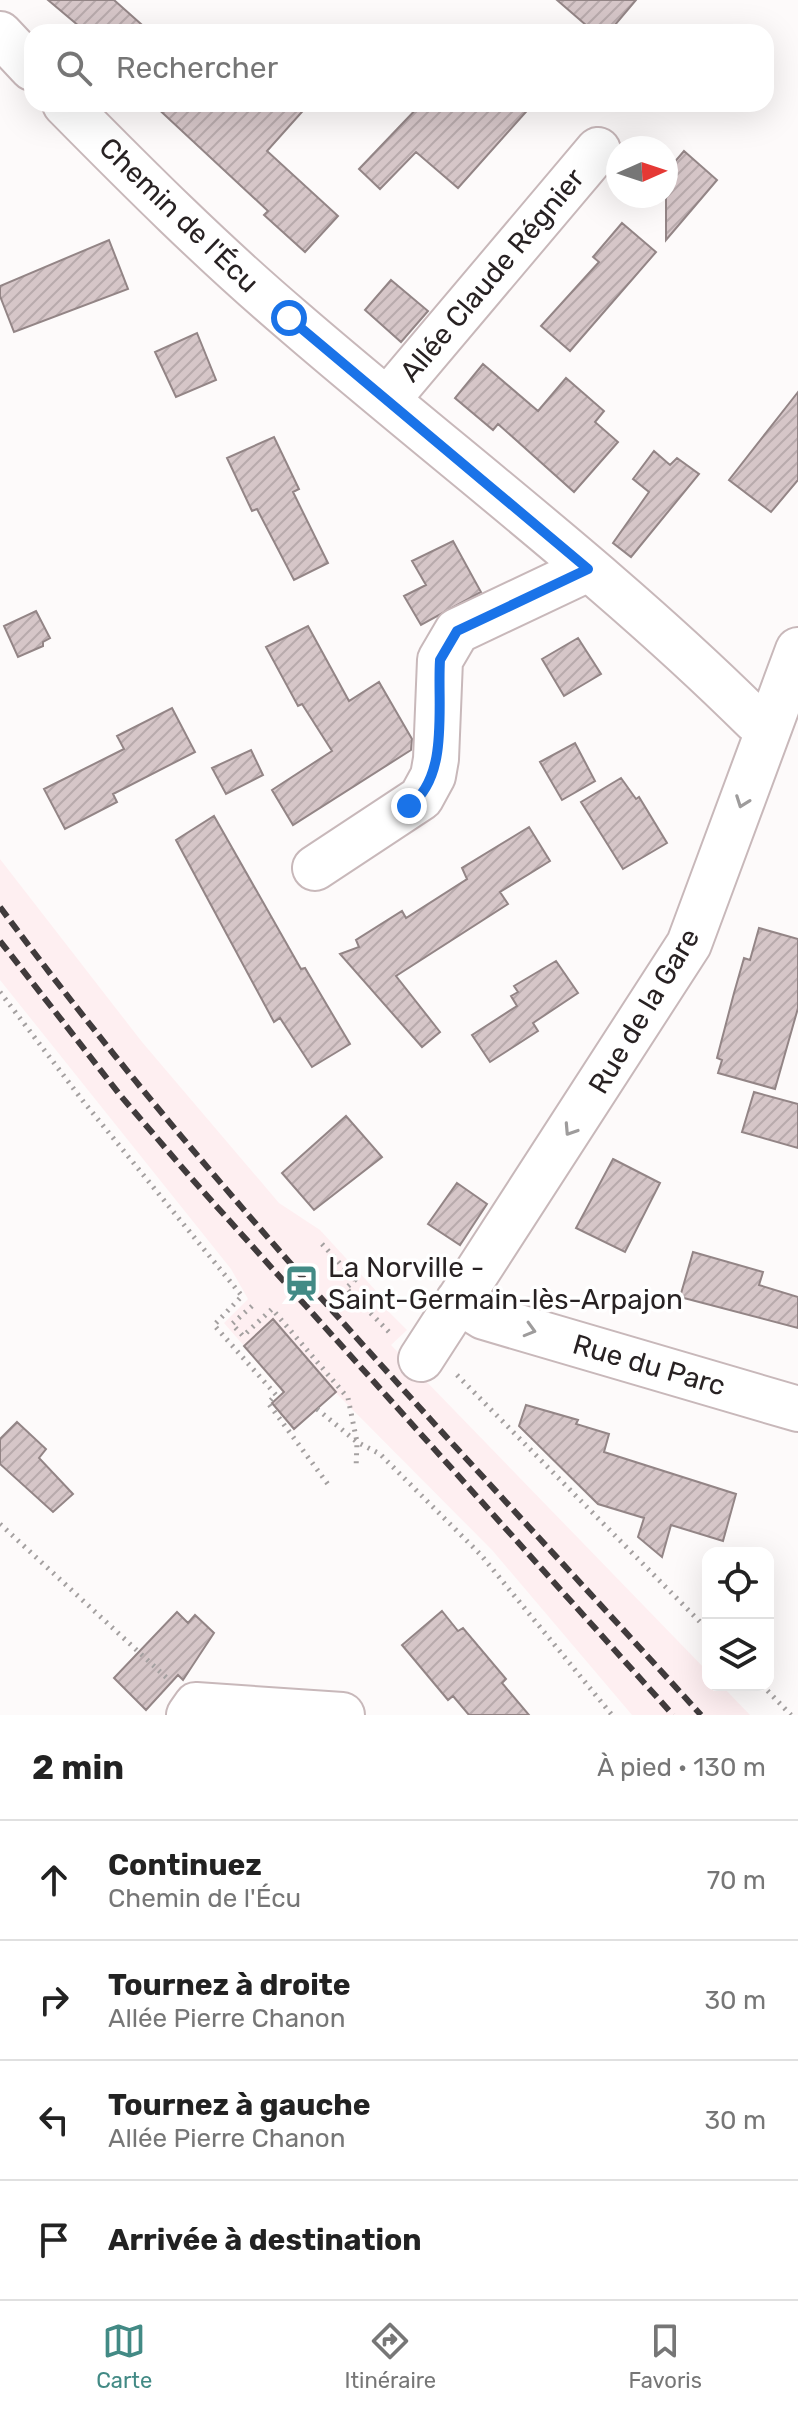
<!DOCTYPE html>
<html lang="fr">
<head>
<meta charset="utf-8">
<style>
	:root { --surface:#fff; --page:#f6f6f6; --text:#222; --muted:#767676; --line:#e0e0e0; --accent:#428a85 }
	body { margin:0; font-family:Rubik,sans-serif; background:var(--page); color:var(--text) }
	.controls { position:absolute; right:24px; bottom:24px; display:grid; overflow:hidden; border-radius:16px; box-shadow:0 8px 32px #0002 }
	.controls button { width:72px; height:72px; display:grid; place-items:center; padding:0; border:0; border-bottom:2px solid var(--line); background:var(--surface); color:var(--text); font:40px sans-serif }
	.compass { position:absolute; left:606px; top:136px; width:72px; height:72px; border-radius:50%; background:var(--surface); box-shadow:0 8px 32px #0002; rotate:87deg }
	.stop { position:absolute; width:24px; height:24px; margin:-18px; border:6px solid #1a73e8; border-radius:50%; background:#fff }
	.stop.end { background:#1a73e8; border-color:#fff; box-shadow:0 2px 8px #0008 }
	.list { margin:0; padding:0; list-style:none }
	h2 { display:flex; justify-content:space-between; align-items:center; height:104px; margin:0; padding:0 32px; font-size:34px }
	h2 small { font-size:26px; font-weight:400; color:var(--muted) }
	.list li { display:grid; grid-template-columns:52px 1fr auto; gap:24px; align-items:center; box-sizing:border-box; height:120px; padding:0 32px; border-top:2px solid var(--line) }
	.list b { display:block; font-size:30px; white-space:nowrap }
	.list p { margin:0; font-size:26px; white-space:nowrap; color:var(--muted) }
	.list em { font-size:26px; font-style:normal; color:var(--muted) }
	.icon { flex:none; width:44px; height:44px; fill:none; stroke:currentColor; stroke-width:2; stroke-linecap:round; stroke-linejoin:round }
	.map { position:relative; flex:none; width:798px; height:1715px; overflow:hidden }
	.search { position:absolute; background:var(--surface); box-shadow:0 8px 32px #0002; left:24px; right:24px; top:24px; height:88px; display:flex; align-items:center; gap:20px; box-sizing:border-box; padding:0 28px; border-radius:24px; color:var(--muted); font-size:30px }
	.sheet { height:584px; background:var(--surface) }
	nav { display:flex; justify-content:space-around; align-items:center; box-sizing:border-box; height:112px; border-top:2px solid var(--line); background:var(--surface); font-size:22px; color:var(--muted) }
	nav a { display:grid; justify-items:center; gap:4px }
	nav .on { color:var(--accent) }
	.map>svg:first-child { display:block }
	.built { fill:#feeff1 }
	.building { fill:url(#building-hatch); stroke:#938586; stroke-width:2 }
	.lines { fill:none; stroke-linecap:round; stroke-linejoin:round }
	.minor-casing { stroke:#c8b8ba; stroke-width:48 }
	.path { stroke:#a4a0a0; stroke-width:5; stroke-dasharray:2 6; stroke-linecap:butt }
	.minor { stroke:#fff; stroke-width:44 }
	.rail { stroke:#403b3c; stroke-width:6; stroke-dasharray:12 6; stroke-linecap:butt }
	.oneway { stroke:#9e9c9c }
	.route { stroke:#1a73e8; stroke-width:10 }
	.labels { text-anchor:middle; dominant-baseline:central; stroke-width:7; stroke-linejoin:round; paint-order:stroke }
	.street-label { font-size:28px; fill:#282223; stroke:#fff }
	.poi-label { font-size:28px; fill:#282223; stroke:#fff; text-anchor:start }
</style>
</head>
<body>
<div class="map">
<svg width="798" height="1715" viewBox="0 0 798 1715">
	<defs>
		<pattern id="building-hatch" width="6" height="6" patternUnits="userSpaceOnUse" patternTransform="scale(2)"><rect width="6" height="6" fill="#d6c6c8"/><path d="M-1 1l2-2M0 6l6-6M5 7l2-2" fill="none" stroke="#b8aaac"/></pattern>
	</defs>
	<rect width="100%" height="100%" fill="#fdfafa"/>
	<path class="built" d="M0,859L142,1042L279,1203L320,1230L390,1306L387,1310L407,1330L391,1345L708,1672V1685H721L750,1715H632L492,1550L336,1393L294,1429L272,1403L284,1392L224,1323L248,1299L231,1269L0,980Z"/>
	<path class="building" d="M48,0H114L150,32H86Z
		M557,0H636L609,32H594Z
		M153,104H309L267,151L338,216L305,252L264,215L268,211Z
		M421,104H533L458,188L416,152L380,189L359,169Z
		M684,151L717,180L666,240V172Z
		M622,223L656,252L570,351L541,326L599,262L593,257Z
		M109,240L128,289L14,332L0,296V286Z
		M391,280L428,311L401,342L365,310Z
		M197,333L216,380L176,397L155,352Z
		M483,364L538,411L566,378L604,411L595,422L618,442L574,492L498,424L493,430L455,398Z
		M798,392V480L771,512L729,480Z
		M274,437L299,489L293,492L328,563L294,580L257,509L252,511L227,458Z
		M654,451L670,465L677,458L699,474L631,557L613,543L649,492L633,479Z
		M453,541L481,592L421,625L404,596L426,585L412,561Z
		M36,611L50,638L43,642V646L18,657L4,626Z
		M308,626L349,701L379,682L412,739L411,750L293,825L272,790L332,751L302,704L298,706L266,647Z
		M578,638L601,674L564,696L542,659Z
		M172,708L195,752L113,794L117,802L65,829L44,789L124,749L117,736Z
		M575,743L595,781L562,800L540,762Z
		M251,750L263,775L226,794L212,768Z
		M621,778L636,799L639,797L667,843L623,869L581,802Z
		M214,816L301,969L305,968L350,1044L312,1067L280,1018L274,1022L176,840Z
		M529,827L550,861L500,892L508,904L396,976L440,1032L422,1047L340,954L359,947L356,940L402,911L406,918L467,879L462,868Z
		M759,928L798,939V1008L775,1089L718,1073L722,1060L717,1058L734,993L744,958L750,960Z
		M556,961L578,993L533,1023L538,1031L490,1062L472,1035L517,1006L511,996L518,992L514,986Z
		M754,1092L798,1104V1148L742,1132Z
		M346,1116L382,1157L314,1210L282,1173Z
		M613,1159L660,1183L625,1252L576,1228Z
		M457,1183L487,1204L460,1245L428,1224Z
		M693,1252L763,1272L759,1285L798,1297V1328L680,1297Z
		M273,1319L336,1392L294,1429L272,1403L284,1392L244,1346Z
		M526,1405L578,1420L576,1424L609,1434L604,1452L736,1494L723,1541L671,1525L662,1557L638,1537L644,1518L598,1504L519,1426Z
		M17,1422L46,1449L39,1458L73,1494L53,1512L0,1464V1439Z
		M442,1611L458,1631L463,1628L506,1679L502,1683L529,1715H469L453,1696L448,1700L402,1645Z
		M177,1612L188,1623L195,1615L214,1633L183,1680L178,1675L146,1710L114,1678Z"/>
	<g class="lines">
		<defs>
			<path id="minor" d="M0,34L32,68
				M65,104C139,179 213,253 293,321C447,454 611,577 755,720L768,729
				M387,400L598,150
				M315,868L421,798L433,776L436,759L440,660L457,631L588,569
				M458,1301L484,1317L798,1409
				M421,1359L689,944L798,650
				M189,1715L196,1705L342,1715"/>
		</defs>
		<use href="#minor" class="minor-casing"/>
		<path class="path" d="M0,992L83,1101L242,1296L214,1325L276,1395L268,1403L330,1487
			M322,1244L355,1280L346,1288L389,1332
			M252,1306L232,1324L243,1336L272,1309L348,1398L357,1442L356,1469
			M457,1375L708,1630
			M317,1409L357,1442L380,1454L481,1555L612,1715
			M0,1524L169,1680
			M762,1685L791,1715"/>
		<use href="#minor" class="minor"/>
		<path class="rail" d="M0,907C212,1194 462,1451 701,1715
			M0,941L120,1095L192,1179L673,1715"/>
	</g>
	<defs><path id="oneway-chevron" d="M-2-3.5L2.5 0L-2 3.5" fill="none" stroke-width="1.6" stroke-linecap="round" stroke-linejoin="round" transform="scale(2)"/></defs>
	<g class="oneway">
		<use href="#oneway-chevron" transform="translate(742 802) rotate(110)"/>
		<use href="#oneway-chevron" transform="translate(570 1130) rotate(123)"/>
		<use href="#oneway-chevron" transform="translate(530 1330) rotate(16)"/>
	</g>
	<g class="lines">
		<path class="route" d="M289,318L588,569L457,631L440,660C437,705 450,777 409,806"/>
	</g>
	<defs>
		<symbol id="station-bare" viewBox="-9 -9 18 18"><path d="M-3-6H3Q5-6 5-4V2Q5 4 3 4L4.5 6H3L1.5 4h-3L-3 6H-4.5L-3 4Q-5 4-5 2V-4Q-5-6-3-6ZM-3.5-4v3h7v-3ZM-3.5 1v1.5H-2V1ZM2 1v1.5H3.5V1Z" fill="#428a85" stroke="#fff" stroke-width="2.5" paint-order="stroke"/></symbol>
	</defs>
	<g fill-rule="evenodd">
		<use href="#station-bare" x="276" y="1258" width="51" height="51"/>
	</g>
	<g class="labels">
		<g class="street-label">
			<text transform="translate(179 215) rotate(44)">Chemin de l'Écu</text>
			<text transform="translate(492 275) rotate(-50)">Allée Claude Régnier</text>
			<text transform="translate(644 1011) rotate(-59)">Rue de la Gare</text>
			<text transform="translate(649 1365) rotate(16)">Rue du Parc</text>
		</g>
		<g class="poi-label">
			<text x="328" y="1267">La Norville -<tspan x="328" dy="32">Saint-Germain-lès-Arpajon</tspan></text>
		</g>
	</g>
</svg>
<div class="controls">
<button><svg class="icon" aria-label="locate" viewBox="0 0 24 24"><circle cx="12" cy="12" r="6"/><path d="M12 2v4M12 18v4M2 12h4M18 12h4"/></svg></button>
<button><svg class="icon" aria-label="layers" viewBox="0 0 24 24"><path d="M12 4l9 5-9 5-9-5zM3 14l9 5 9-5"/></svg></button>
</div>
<svg class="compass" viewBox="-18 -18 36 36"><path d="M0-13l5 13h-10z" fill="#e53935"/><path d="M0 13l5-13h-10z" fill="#767676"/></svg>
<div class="stop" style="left:289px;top:318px"></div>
<div class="stop end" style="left:409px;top:806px"></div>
<div class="search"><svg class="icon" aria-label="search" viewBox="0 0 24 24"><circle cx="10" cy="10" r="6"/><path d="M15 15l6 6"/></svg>Rechercher</div>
</div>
<section class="sheet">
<h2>2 min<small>À pied · 130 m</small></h2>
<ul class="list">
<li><svg class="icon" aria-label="ahead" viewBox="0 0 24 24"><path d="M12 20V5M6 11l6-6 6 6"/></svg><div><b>Continuez</b><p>Chemin de l'Écu</p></div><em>70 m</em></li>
<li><svg class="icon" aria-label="right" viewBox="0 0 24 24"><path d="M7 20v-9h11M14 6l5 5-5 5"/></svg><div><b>Tournez à droite</b><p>Allée Pierre Chanon</p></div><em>30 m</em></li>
<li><svg class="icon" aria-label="left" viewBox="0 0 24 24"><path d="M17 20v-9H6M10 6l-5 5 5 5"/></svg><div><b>Tournez à gauche</b><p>Allée Pierre Chanon</p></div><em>30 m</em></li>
<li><svg class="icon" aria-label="arrive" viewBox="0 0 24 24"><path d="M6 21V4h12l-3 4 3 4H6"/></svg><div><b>Arrivée à destination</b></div></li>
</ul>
</section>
<nav>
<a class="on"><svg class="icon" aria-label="map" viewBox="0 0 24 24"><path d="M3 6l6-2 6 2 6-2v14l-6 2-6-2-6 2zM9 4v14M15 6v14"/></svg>Carte</a>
<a><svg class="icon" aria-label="directions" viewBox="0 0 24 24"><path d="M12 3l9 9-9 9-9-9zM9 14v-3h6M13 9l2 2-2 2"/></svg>Itinéraire</a>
<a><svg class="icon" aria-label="saved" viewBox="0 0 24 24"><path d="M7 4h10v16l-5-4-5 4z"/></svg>Favoris</a>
</nav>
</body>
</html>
